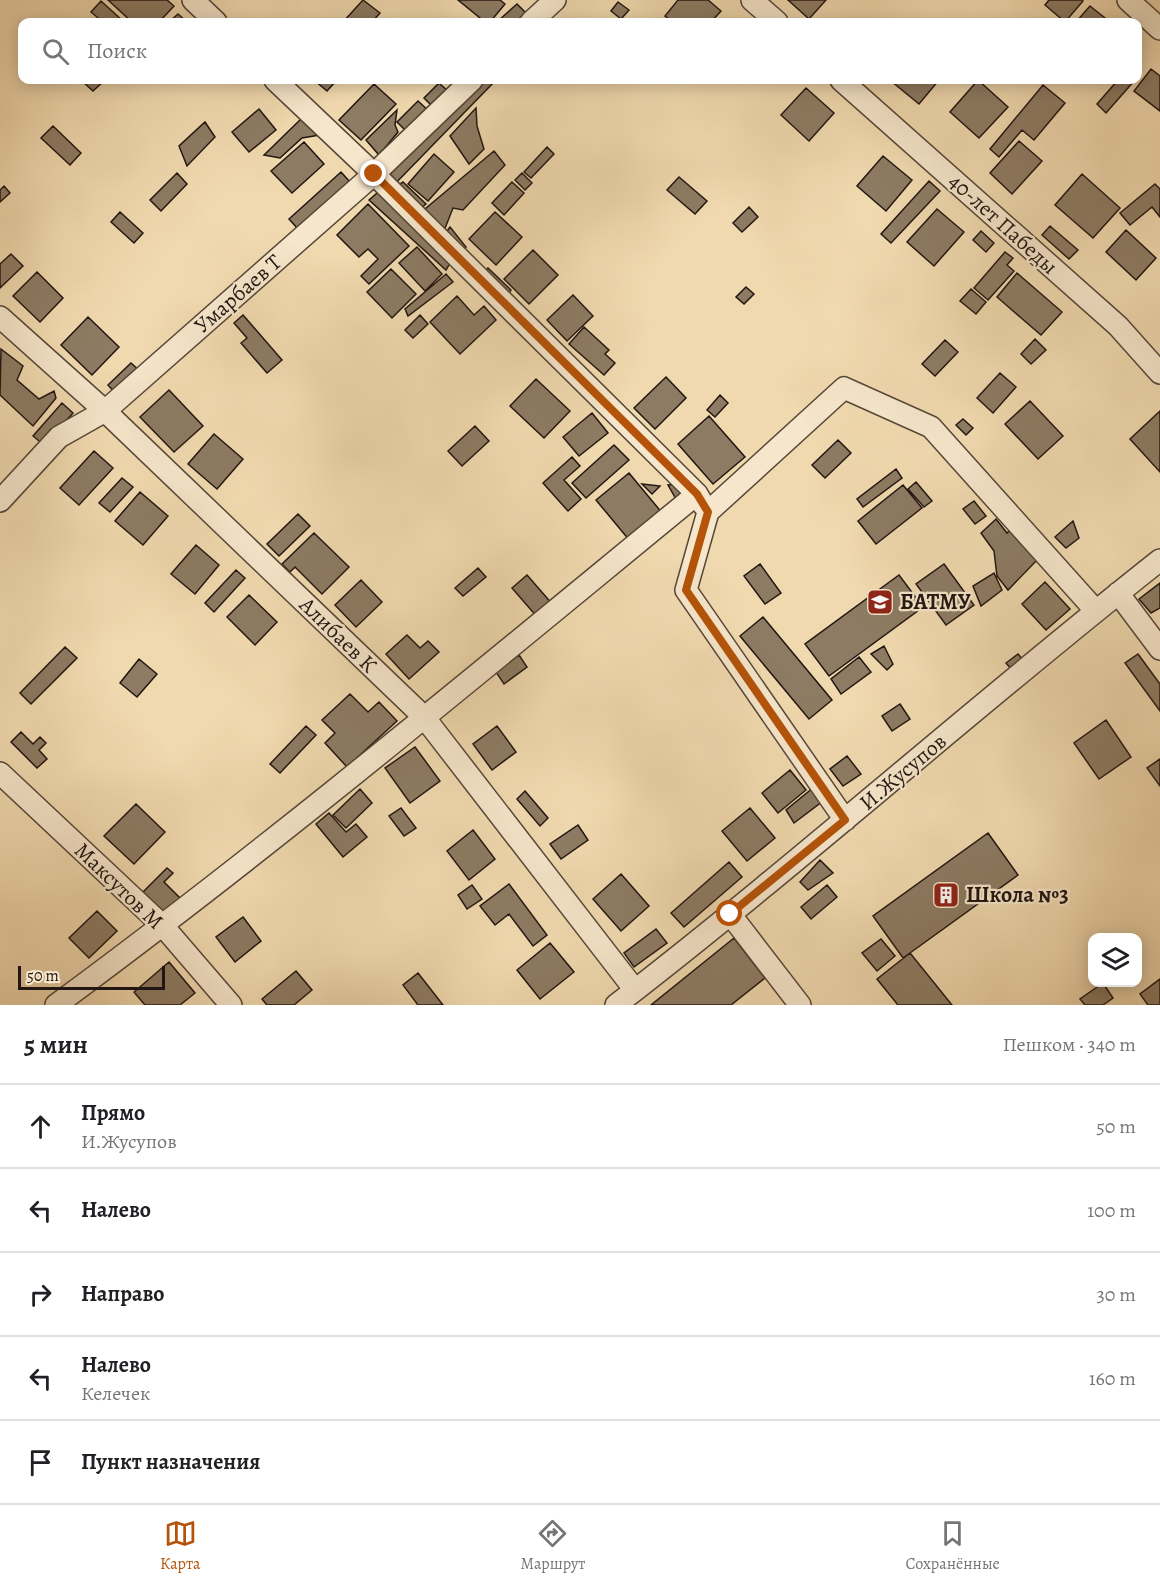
<!DOCTYPE html>
<html lang="ru">
<head>
<meta charset="utf-8">
<style>
	:root { --surface:#fff; --page:#f2f2f2; --text:#202124; --muted:#757577; --line:#e0e0e0; --accent:#b45309 }
	body { margin:0; font-family:Alegreya,serif; background:var(--page); color:var(--text) }
	.controls { position:absolute; right:18px; bottom:18px; display:grid; overflow:hidden; border-radius:12px; box-shadow:0 3px 15px #0003 }
	.controls button { width:54px; height:54px; display:grid; place-items:center; padding:0; border:0; border-bottom:2px solid var(--line); background:var(--surface); color:var(--text); font:30px sans-serif }
	.scale { position:absolute; left:18px; bottom:15px; width:147px; box-sizing:border-box; padding-left:6px; border:3px solid #211611; border-top:0; font-size:16px; line-height:21px; white-space:nowrap; color:#211611; -webkit-text-stroke:4px #f6e6cb; paint-order:stroke }
	.stop { position:absolute; width:18px; height:18px; margin:-14px; border:4px solid #b45309; border-radius:50%; background:#fff }
	.stop.end { background:#b45309; border-color:#fff; box-shadow:0 2px 6px #0008 }
	.list { margin:0; padding:0; list-style:none }
	h2 { display:flex; justify-content:space-between; align-items:center; height:78px; margin:0; padding:0 24px; font-size:26px }
	h2 small { font-size:20px; font-weight:400; color:var(--muted) }
	.list li { display:grid; grid-template-columns:39px 1fr auto; gap:18px; align-items:center; box-sizing:border-box; height:84px; padding:0 24px; border-top:2px solid var(--line) }
	.list b { display:block; font-size:22px; white-space:nowrap }
	.list p { margin:0; font-size:20px; white-space:nowrap; color:var(--muted) }
	.list em { font-size:20px; font-style:normal; color:var(--muted) }
	.icon { flex:none; width:33px; height:33px; fill:none; stroke:currentColor; stroke-width:2; stroke-linecap:round; stroke-linejoin:round }
	.map { position:relative; flex:none; width:1160px; height:1005px; overflow:hidden }
	.search { position:absolute; background:var(--surface); box-shadow:0 3px 15px #0003; left:18px; right:18px; top:18px; height:66px; display:flex; align-items:center; gap:15px; box-sizing:border-box; padding:0 21px; border-radius:12px; color:var(--muted); font-size:22px }
	.sheet { height:498px; background:var(--surface) }
	nav { display:flex; justify-content:space-around; align-items:center; box-sizing:border-box; height:84px; border-top:2px solid var(--line); background:var(--surface); font-size:16px; color:var(--muted) }
	nav a { display:grid; justify-items:center; gap:3px }
	nav .on { color:var(--accent) }
	.map>svg:first-child { display:block }
	.building { fill:#8d7b63; stroke:#211611; stroke-width:1.5 }
	.lines { fill:none; stroke-linecap:round; stroke-linejoin:round }
	.minor-casing { stroke:#554738; stroke-width:24 }
	.minor { stroke:#f6e6cb; stroke-width:21 }
	.route { stroke:#b45309; stroke-width:8 }
	.labels { text-anchor:middle; dominant-baseline:central; stroke-width:4.5; stroke-linejoin:round; paint-order:stroke }
	.street-label { font-size:22px; fill:#211611; stroke:#f6e6cb }
	.poi-label { font-size:22px; font-weight:bold; fill:#211611; stroke:#f6e6cb; text-anchor:start }
</style>
</head>
<body>
<div class="map">
<svg width="1160" height="1005" viewBox="0 0 1160 1005">
	<rect width="100%" height="100%" fill="#f1d9af"/>
	<filter id="stains"><feTurbulence type="fractalNoise" baseFrequency=".00333" numOctaves="4"/><feColorMatrix values="0 0 0 0 .2 0 0 0 0 .09 0 0 0 0 .02 0 0 0 .5 -.17"/></filter>
	<radialGradient id="worn" r=".72"><stop offset=".6" stop-color="#630" stop-opacity="0"/><stop offset="1" stop-color="#630" stop-opacity=".3"/></radialGradient>
	<path class="building" d="M108,0H167L174,6L159,22H132Z
		M363,0L380,13L372,22H343Z
		M458,0H500L505,4L490,22H485Z
		M678,0H708L721,11L711,22H673L665,16Z
		M788,0H826L809,19Z
		M1049,0H1082L1083,1L1065,22L1045,5Z
		M101,1L124,22H103L91,12Z
		M618,2L629,10L621,19L611,11Z
		M517,4L526,13L515,22H497Z
		M1090,6L1110,22H1076Z
		M178,14L187,22H169Z
		M1151,69L1160,76V111L1134,91Z
		M83,80H105L93,91L82,81Z
		M314,80H337L327,91Z
		M480,80H496L392,187L380,175Z
		M892,80H939L919,104L891,81Z
		M978,80L1008,107L979,138L950,112Z
		M1118,80H1135L1106,113L1097,104Z
		M439,83L450,93L435,109L424,98Z
		M374,84L396,104L361,140L339,120Z
		M1043,85L1065,103L1034,140L1022,130L999,157L990,149Z
		M806,88L834,113L809,141L781,115Z
		M418,101L430,112L409,134L397,122Z
		M476,108L477,126L484,149L469,164L450,136Z
		M259,109L276,130L249,152L232,132Z
		M397,110L395,125L398,132L379,155L366,140Z
		M304,116L320,135L302,138L280,158L264,155Z
		M205,122L215,137L187,166L179,146Z
		M53,126L81,153L70,165L41,138Z
		M1019,141L1042,161L1012,194L990,173Z
		M304,142L324,164L292,193L271,171Z
		M547,147L554,154L531,178L524,172Z
		M494,151L505,165L463,210L453,208L442,236L419,214Z
		M434,154L454,172L428,201L408,184Z
		M883,156L912,180L886,211L857,186Z
		M341,172L350,182L298,229L289,219Z
		M177,173L187,184L161,211L150,200Z
		M522,173L532,183L525,190L515,180Z
		M1082,174L1120,208L1093,238L1055,205Z
		M679,177L707,201L695,214L667,190Z
		M929,181L940,191L891,243L881,234Z
		M403,182L426,204L416,212L392,189Z
		M512,182L524,193L504,215L492,203Z
		M1155,184L1160,189V217L1152,207L1130,225L1120,213Z
		M4,186L10,193L0,202V190Z
		M383,188L454,256L446,270L369,200Z
		M368,204L409,246L369,284L361,276L378,259L368,249L359,257L337,235Z
		M749,207L758,217L742,232L733,223Z
		M937,209L964,232L934,266L907,242Z
		M120,212L143,233L134,243L111,222Z
		M495,212L522,237L496,265L469,239Z
		M1050,226L1078,250L1069,259L1042,235Z
		M450,227L466,247L463,253L442,238Z
		M1126,230L1156,258L1136,280L1106,252Z
		M981,231L994,243L986,252L973,240Z
		M417,247L442,274L425,291L399,263Z
		M533,250L558,275L529,304L504,279Z
		M1005,252L1013,258L1007,265L1014,271L988,300L974,288Z
		M11,254L23,266L0,288V264Z
		M488,268L511,290L505,299L482,276Z
		M391,269L416,294L392,318L367,292Z
		M37,272L63,298L40,322L13,296Z
		M1017,273L1062,312L1041,335L997,297Z
		M446,274L453,282L408,316L405,309Z
		M746,287L754,294L744,304L736,297Z
		M971,289L986,302L976,314L960,301Z
		M573,295L593,316L567,341L547,320Z
		M457,296L474,315L484,306L496,320L460,354L430,322Z
		M243,315L282,360L267,373L241,343L247,338L234,323Z
		M420,315L428,324L413,338L405,330Z
		M88,317L119,347L92,375L61,345Z
		M584,327L609,350L605,354L615,363L604,375L569,344Z
		M1035,339L1046,350L1031,364L1021,354Z
		M945,340L958,352L935,376L922,364Z
		M1,349L23,366L17,380L39,399L54,391L56,398L33,426L0,395Z
		M131,363L141,372L117,395L108,385Z
		M1000,373L1016,387L993,413L977,398Z
		M666,377L686,398L655,429L634,408Z
		M536,379L570,411L544,438L510,406Z
		M169,390L203,426L174,452L140,417Z
		M720,395L728,403L715,417L707,410Z
		M1030,401L1063,436L1038,459L1005,424Z
		M62,403L73,413L44,445L33,436Z
		M1160,411V472L1130,439Z
		M592,413L608,433L579,456L563,437Z
		M709,416L745,457L713,484L678,444Z
		M963,419L973,428L966,435L956,425Z
		M475,426L489,441L462,466L448,451Z
		M214,434L243,459L217,489L188,464Z
		M838,440L851,453L825,478L812,465Z
		M614,445L629,460L586,498L572,483Z
		M94,451L113,468L79,505L60,488Z
		M572,457L580,466L564,480L581,499L568,511L543,483Z
		M896,469L902,478L863,507L857,499Z
		M629,473L663,514L630,541L596,500Z
		M122,478L133,487L110,512L99,503Z
		M916,482L932,501L924,507L908,489Z
		M642,484L660,486L652,494Z
		M680,484L692,496L680,506L668,485Z
		M903,485L922,508L876,544L858,521Z
		M140,492L168,516L143,545L115,521Z
		M974,501L986,516L975,524L963,509Z
		M298,514L310,526L279,556L267,544Z
		M996,519L1007,533L1014,526L1038,559L1008,590L997,576L994,551L981,533Z
		M1073,521L1079,538L1066,548L1055,537Z
		M314,533L349,567L322,594L295,567L290,572L282,564Z
		M196,545L219,565L195,594L171,574Z
		M760,564L781,593L765,604L744,576Z
		M944,564L974,605L946,625L916,584Z
		M478,568L486,577L463,596L455,588Z
		M236,570L245,578L214,612L205,603Z
		M994,573L1002,590L981,606L973,586Z
		M527,575L553,605L538,618L512,588Z
		M899,575L923,607L829,676L805,644Z
		M361,580L382,602L356,627L335,605Z
		M1045,582L1070,609L1046,630L1022,604Z
		M1160,583V608L1151,613L1139,599Z
		M249,595L277,622L255,645L227,617Z
		M763,617L832,700L809,719L740,636Z
		M407,635L420,648L428,641L439,652L409,679L386,654Z
		M884,646L893,664L887,670L871,654Z
		M65,647L77,658L31,704L20,693Z
		M1018,654L1023,660L1012,670L1006,663Z
		M1138,654L1160,684V711L1125,663Z
		M519,655L527,667L504,684L496,672Z
		M859,657L871,672L841,694L831,679Z
		M139,659L157,674L137,697L120,683Z
		M350,694L368,712L379,702L397,721L347,767L325,743L335,733L322,720Z
		M900,704L910,719L892,731L882,716Z
		M1106,720L1131,757L1099,779L1074,743Z
		M306,726L316,735L280,773L270,764Z
		M497,726L516,752L492,770L473,744Z
		M21,732L33,744L40,737L46,743L39,750L47,759L37,768L11,742Z
		M415,747L440,781L410,803L385,768Z
		M847,756L861,774L843,786L830,769Z
		M1160,759V786L1147,768Z
		M790,770L806,790L778,813L762,793Z
		M814,787L823,801L794,823L786,810Z
		M360,789L372,803L346,828L333,815Z
		M525,791L548,818L540,826L517,799Z
		M136,804L165,832L134,864L104,836Z
		M401,808L416,828L404,836L389,816Z
		M750,808L775,838L747,861L722,831Z
		M329,813L346,832L356,824L367,837L343,857L316,824Z
		M578,825L588,840L561,859L550,844Z
		M473,830L495,859L469,880L447,851Z
		M988,833L1018,875L903,958L873,916Z
		M820,860L833,873L808,890L800,882Z
		M729,862L742,877L684,927L671,913Z
		M167,868L173,873L164,882L180,898L163,914L142,893Z
		M621,874L649,906L621,931L593,899Z
		M509,884L547,935L533,946L509,914L495,925L480,906Z
		M472,885L482,899L467,909L458,895Z
		M827,885L837,897L811,919L801,907Z
		M97,911L117,931L89,958L69,938Z
		M243,917L261,941L235,962L216,937Z
		M656,929L667,943L634,967L624,953Z
		M734,938L765,978L731,1005H651Z
		M881,939L895,956L877,971L862,953Z
		M550,943L574,972L540,999L517,970Z
		M910,953L952,1005H898L877,979Z
		M169,962L195,993L180,1005H145L134,992Z
		M296,971L312,990L294,1005H267L262,999Z
		M418,973L443,1005H418L403,985Z
		M1160,979V1005H1148L1140,994Z
		M1103,983L1113,998L1103,1005H1085L1080,999Z"/>
	<g class="lines">
		<defs>
			<path id="minor" d="M193,0L216,22
				M752,0L777,22
				M1128,0L1160,29
				M531,22L555,0
				M275,80L374,174L697,494L704,506
				M841,80L1118,326L1160,373
				M0,317L105,411L424,717L635,990
				M0,501L59,437L105,411L374,174L472,80
				M1118,593L1160,649
				M0,773L163,926L231,1005
				M845,820L686,590L708,512L844,388L931,427L1096,611
				M730,914L800,1005
				M56,1005C276,843 486,667 697,494
				M616,1005C801,862 976,705 1160,560"/>
		</defs>
		<use href="#minor" class="minor-casing"/>
		<use href="#minor" class="minor"/>
	</g>
	<g class="lines">
		<path class="route" d="M374,174L697,494L708,512L686,590L845,820L730,914"/>
	</g>
	<defs>
		<symbol id="university-square" viewBox="-11 -11 22 22"><rect x="-9" y="-9" width="18" height="18" rx="4" fill="#8f2418" stroke="#f6e6cb"/><path d="M0-5L7-2L0 1L-7-2ZM-4 1L0 2.5L4 1V4Q0 6-4 4Z" fill="#fff"/></symbol>
		<symbol id="building-square" viewBox="-11 -11 22 22"><rect x="-9" y="-9" width="18" height="18" rx="4" fill="#8f2418" stroke="#f6e6cb"/><path d="M-4-6H4V6H1V3H-1V6H-4ZM-2.5-4.3h1.7v1.8h-1.7ZM.8-4.3h1.7v1.8H.8ZM-2.5-1h1.7V.8h-1.7ZM.8-1h1.7V.8H.8Z" fill="#fff"/></symbol>
	</defs>
	<g fill-rule="evenodd">
		<use href="#university-square" x="865" y="587" width="30" height="30"/>
		<use href="#building-square" x="931" y="880" width="30" height="30"/>
	</g>
	<g class="labels">
		<g class="street-label">
			<text transform="translate(1003 224) rotate(42)">40-лет Пабеды</text>
			<text transform="translate(238 294) rotate(-41)">Умарбаев Т</text>
			<text transform="translate(338 635) rotate(44)">Алибаев К</text>
			<text transform="translate(903 772) rotate(-40)">И.Жусупов</text>
			<text transform="translate(119 886) rotate(44)">Максутов М</text>
		</g>
		<g class="poi-label">
			<text x="900" y="602">БАТМУ</text>
			<text x="966" y="895">Школа №3</text>
		</g>
	</g>
	<rect width="100%" height="100%" filter="url(#stains)"/>
	<rect width="100%" height="100%" fill="url(#worn)"/>
</svg>
<div class="controls">
<button><svg class="icon" aria-label="layers" viewBox="0 0 24 24"><path d="M12 4l9 5-9 5-9-5zM3 14l9 5 9-5"/></svg></button>
</div>
<div class="scale">50 m</div>
<div class="stop" style="left:730px;top:914px"></div>
<div class="stop end" style="left:374px;top:174px"></div>
<div class="search"><svg class="icon" aria-label="search" viewBox="0 0 24 24"><circle cx="10" cy="10" r="6"/><path d="M15 15l6 6"/></svg>Поиск</div>
</div>
<section class="sheet">
<h2>5 мин<small>Пешком · 340 m</small></h2>
<ul class="list">
<li><svg class="icon" aria-label="ahead" viewBox="0 0 24 24"><path d="M12 20V5M6 11l6-6 6 6"/></svg><div><b>Прямо</b><p>И.Жусупов</p></div><em>50 m</em></li>
<li><svg class="icon" aria-label="left" viewBox="0 0 24 24"><path d="M17 20v-9H6M10 6l-5 5 5 5"/></svg><div><b>Налево</b></div><em>100 m</em></li>
<li><svg class="icon" aria-label="right" viewBox="0 0 24 24"><path d="M7 20v-9h11M14 6l5 5-5 5"/></svg><div><b>Направо</b></div><em>30 m</em></li>
<li><svg class="icon" aria-label="left" viewBox="0 0 24 24"><path d="M17 20v-9H6M10 6l-5 5 5 5"/></svg><div><b>Налево</b><p>Келечек</p></div><em>160 m</em></li>
<li><svg class="icon" aria-label="arrive" viewBox="0 0 24 24"><path d="M6 21V4h12l-3 4 3 4H6"/></svg><div><b>Пункт назначения</b></div></li>
</ul>
</section>
<nav>
<a class="on"><svg class="icon" aria-label="map" viewBox="0 0 24 24"><path d="M3 6l6-2 6 2 6-2v14l-6 2-6-2-6 2zM9 4v14M15 6v14"/></svg>Карта</a>
<a><svg class="icon" aria-label="directions" viewBox="0 0 24 24"><path d="M12 3l9 9-9 9-9-9zM9 14v-3h6M13 9l2 2-2 2"/></svg>Маршрут</a>
<a><svg class="icon" aria-label="saved" viewBox="0 0 24 24"><path d="M7 4h10v16l-5-4-5 4z"/></svg>Сохранённые</a>
</nav>
</body>
</html>
